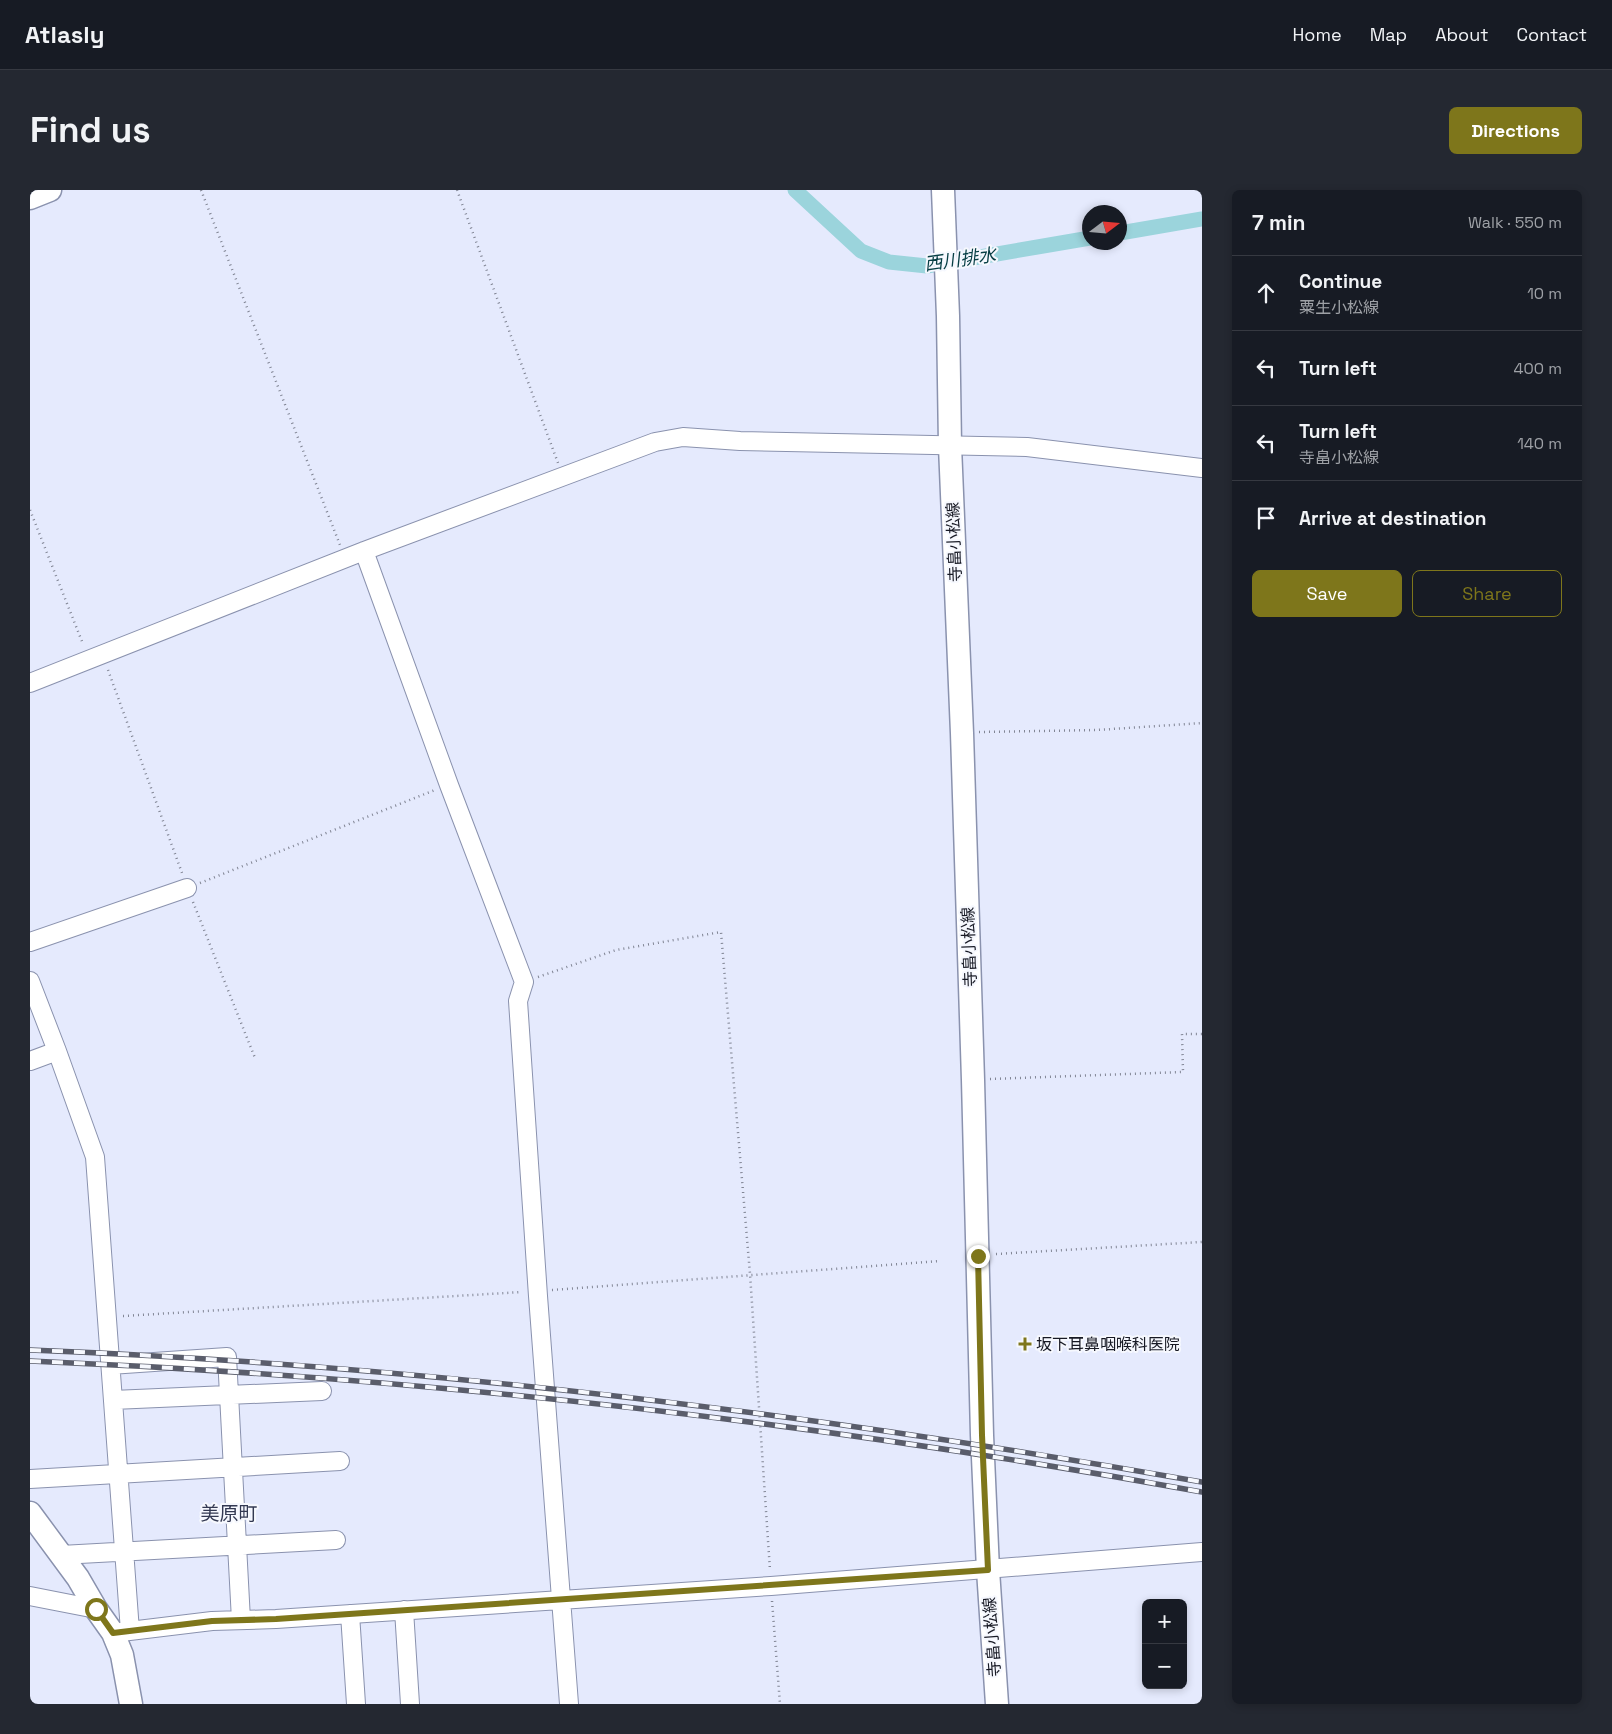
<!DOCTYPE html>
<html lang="en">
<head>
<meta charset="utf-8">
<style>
	:root { --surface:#171b24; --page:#242831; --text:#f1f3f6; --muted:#9ea1a6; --line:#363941; --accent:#7e761b }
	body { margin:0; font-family:"Space Grotesk","Noto Sans JP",sans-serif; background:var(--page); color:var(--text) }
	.controls { position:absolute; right:15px; bottom:15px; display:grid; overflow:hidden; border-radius:8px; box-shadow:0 2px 8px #0003 }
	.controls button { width:45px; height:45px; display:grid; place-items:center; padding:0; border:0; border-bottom:1px solid var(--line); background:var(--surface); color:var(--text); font:25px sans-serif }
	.compass { position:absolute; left:1052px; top:15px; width:45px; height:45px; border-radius:50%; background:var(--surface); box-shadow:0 2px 8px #0003; rotate:74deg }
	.stop { position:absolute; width:15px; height:15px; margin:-11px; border:4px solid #7e761b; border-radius:50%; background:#fff }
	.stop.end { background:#7e761b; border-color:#fff; box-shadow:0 1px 5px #0008 }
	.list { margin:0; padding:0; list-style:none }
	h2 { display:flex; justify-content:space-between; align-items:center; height:65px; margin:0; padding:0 20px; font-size:21px }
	h2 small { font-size:16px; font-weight:400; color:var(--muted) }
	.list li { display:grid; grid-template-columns:32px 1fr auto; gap:15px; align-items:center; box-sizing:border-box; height:75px; padding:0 20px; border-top:1px solid var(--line) }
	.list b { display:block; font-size:19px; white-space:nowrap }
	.list p { margin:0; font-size:16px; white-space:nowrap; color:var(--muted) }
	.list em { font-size:16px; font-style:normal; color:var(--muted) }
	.actions { display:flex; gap:10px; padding:15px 20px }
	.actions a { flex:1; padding:11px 0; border:1px solid var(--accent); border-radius:8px; text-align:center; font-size:18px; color:var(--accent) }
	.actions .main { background:var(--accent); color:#fff }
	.icon { flex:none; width:28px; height:28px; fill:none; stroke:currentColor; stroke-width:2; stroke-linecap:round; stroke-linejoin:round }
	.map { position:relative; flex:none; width:1172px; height:1514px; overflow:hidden; border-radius:8px }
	header { display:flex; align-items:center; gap:30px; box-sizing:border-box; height:70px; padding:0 25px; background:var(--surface); border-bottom:1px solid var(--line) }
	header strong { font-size:24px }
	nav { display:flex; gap:28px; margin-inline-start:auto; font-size:18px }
	.intro { display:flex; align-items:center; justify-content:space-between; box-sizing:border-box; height:120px; padding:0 30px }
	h1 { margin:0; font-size:35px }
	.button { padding:12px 22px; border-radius:8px; background:var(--accent); color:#fff; font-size:18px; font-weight:700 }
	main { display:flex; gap:30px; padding:0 30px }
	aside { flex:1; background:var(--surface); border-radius:8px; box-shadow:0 2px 8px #0003 }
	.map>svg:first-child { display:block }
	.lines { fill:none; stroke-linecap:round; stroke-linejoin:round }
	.canal { stroke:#9bd4dc; stroke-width:15 }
	.minor-casing { stroke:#8a92ae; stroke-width:20 }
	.major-casing { stroke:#8a92ae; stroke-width:25 }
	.path { stroke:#818594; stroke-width:2.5; stroke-dasharray:1 4; stroke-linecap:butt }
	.minor { stroke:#fff; stroke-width:18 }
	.major { stroke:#fff; stroke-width:22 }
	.rail-casing { stroke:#5a5d6b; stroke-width:5.5 }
	.rail { stroke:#f6f8fe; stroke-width:4; stroke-dasharray:11; stroke-linecap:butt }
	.route { stroke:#7e761b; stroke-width:6 }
	.poi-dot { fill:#7e761b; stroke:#f6f8fe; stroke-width:2 }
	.labels { text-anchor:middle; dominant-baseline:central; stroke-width:4; stroke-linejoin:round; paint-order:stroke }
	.street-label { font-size:16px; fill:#171924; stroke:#f6f8fe }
	.poi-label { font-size:16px; fill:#171924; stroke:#f6f8fe; text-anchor:start }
	.water-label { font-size:18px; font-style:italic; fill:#073e44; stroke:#f6f8fe }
	.quarter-label { font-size:19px; fill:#333952; stroke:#f6f8fe }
</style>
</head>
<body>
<header>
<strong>Atlasly</strong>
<nav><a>Home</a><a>Map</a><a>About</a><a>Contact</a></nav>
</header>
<div class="intro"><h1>Find us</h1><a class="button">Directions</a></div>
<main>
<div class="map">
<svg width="1172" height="1514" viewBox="0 0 1172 1514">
	<rect width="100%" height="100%" fill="#e5eafd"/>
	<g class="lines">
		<path class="canal" d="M765,0L831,61L859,72L897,76L1060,48
			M1090,43L1172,29"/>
		<defs>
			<path id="minor" d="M334,361L419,595L494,792L488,811L508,1106L539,1514
				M0,493L334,361L625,252L653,247L710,251L997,257L1172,278
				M0,752L157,698
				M0,791L27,861L0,871
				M27,861L65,967L100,1441
				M80,1175L197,1167L211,1430
				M83,1210L292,1201
				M0,1289L310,1271
				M31,1365L306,1350
				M0,1406L66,1419
				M374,1420L380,1514
				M320,1424L326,1514
				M83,1443L182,1431L246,1429L741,1396L1172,1362"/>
			<path id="major" d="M913,0L918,126L920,256L932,543L943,890L952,1245L958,1380L967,1514
				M0,8L20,0
				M0,1323L48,1388L66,1419L83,1443L92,1465L101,1514"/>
		</defs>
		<use href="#minor" class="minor-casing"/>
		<use href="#major" class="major-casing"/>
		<path class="path" d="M171,0L310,355
			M427,0L528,273
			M0,320L53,454
			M78,480L152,683
			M949,542L1067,540L1172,533
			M170,693L405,600
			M163,712L225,868
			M508,787L586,760L691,742L720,1084L740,1380
			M960,889L1153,882L1152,844H1172
			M966,1064L1172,1052
			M522,1100L910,1071
			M93,1126L492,1102
			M742,1411L750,1514"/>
		<use href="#minor" class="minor"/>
		<use href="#major" class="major"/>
		<defs>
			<path id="rail" d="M0,1160C393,1175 785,1224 1172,1292
				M0,1171C393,1187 785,1232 1172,1302"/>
		</defs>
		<use href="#rail" class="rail-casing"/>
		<use href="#rail" class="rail"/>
	</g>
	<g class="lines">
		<path class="route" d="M66,1419L83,1443L182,1431L246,1429L958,1380L952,1245L948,1066"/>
	</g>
	<path class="poi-dot" d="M992.5 1146.5h5v5h5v5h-5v5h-5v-5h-5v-5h5z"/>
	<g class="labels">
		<g class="street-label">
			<text transform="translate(924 352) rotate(-92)">寺畠小松線</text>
			<text transform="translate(939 757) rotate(-92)">寺畠小松線</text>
			<text transform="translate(962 1447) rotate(-94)">寺畠小松線</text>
		</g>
		<g class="poi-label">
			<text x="1006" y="1154">坂下耳鼻咽喉科医院</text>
		</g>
		<g class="water-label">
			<text transform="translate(930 69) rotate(-8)">西川排水</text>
		</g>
		<g class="quarter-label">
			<text x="199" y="1323">美原町</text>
		</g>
	</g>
</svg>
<div class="controls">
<button>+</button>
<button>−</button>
</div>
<svg class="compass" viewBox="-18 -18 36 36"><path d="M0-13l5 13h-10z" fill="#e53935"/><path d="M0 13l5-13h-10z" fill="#9ea1a6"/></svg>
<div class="stop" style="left:66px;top:1419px"></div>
<div class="stop end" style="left:948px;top:1066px"></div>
</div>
<aside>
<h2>7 min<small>Walk · 550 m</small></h2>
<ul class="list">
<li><svg class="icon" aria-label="ahead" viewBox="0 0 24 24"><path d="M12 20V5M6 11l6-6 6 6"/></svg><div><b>Continue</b><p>粟生小松線</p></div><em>10 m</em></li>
<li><svg class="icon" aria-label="left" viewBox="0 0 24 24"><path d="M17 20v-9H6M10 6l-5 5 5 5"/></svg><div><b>Turn left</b></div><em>400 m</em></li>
<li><svg class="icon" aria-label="left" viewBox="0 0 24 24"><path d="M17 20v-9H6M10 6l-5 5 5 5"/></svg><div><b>Turn left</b><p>寺畠小松線</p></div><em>140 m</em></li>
<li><svg class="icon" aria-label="arrive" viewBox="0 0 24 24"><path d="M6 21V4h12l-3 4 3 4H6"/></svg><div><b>Arrive at destination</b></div></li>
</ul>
<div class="actions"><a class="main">Save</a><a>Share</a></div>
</aside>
</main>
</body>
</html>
